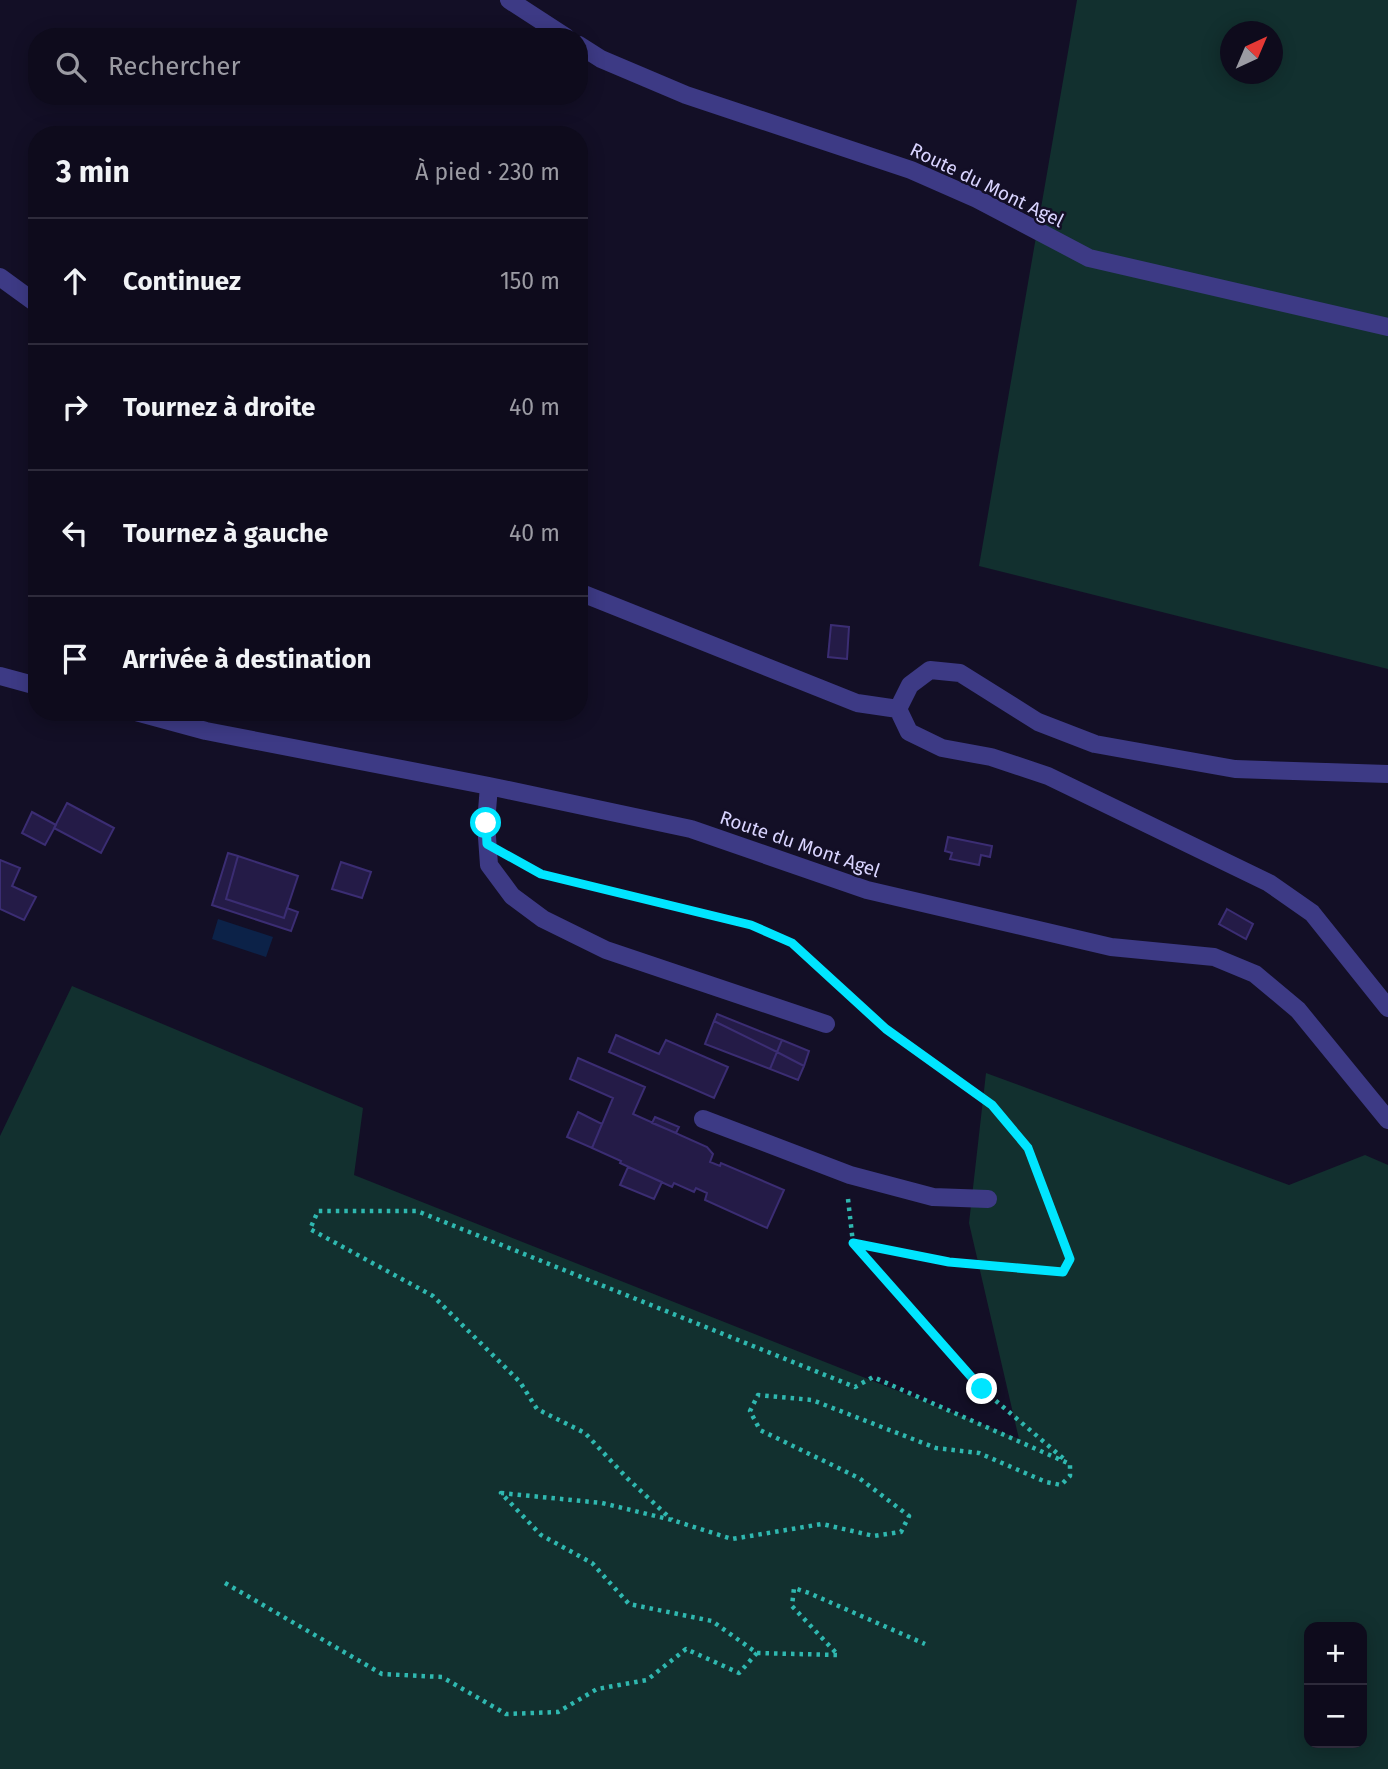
<!DOCTYPE html>
<html lang="fr">
<head>
<meta charset="utf-8">
<style>
	:root { --surface:#0e0b1c; --page:#1c1929; --text:#f1f3f6; --muted:#9b9ba3; --line:#2e2b3b }
	body { margin:0; font-family:"Fira Sans",sans-serif; background:var(--page); color:var(--text) }
	.controls { position:absolute; right:21px; bottom:21px; display:grid; overflow:hidden; border-radius:14px; box-shadow:0 4px 18px #0003 }
	.controls button { width:63px; height:63px; display:grid; place-items:center; padding:0; border:0; border-bottom:2px solid var(--line); background:var(--surface); color:var(--text); font:35px sans-serif }
	.compass { position:absolute; left:1220px; top:21px; width:63px; height:63px; border-radius:50%; background:var(--surface); box-shadow:0 4px 18px #0003; rotate:44deg }
	.stop { position:absolute; width:21px; height:21px; margin:-16px; border:5px solid #00e5ff; border-radius:50%; background:#fff }
	.stop.end { background:#00e5ff; border-color:#fff; box-shadow:0 2px 7px #0008 }
	.list { margin:0; padding:0; list-style:none }
	h2 { display:flex; justify-content:space-between; align-items:center; height:91px; margin:0; padding:0 28px; font-size:30px }
	h2 small { font-size:23px; font-weight:400; color:var(--muted) }
	.list li { display:grid; grid-template-columns:46px 1fr auto; gap:21px; align-items:center; box-sizing:border-box; height:126px; padding:0 28px; border-top:2px solid var(--line) }
	.list b { display:block; font-size:26px; white-space:nowrap }
	.list em { font-size:23px; font-style:normal; color:var(--muted) }
	.icon { flex:none; width:38px; height:38px; fill:none; stroke:currentColor; stroke-width:2; stroke-linecap:round; stroke-linejoin:round }
	.map { position:relative; flex:none; width:1388px; height:1769px; overflow:hidden }
	.search { position:absolute; background:var(--surface); box-shadow:0 4px 18px #0003; left:28px; top:28px; width:560px; height:77px; display:flex; align-items:center; gap:18px; box-sizing:border-box; padding:0 24px; border-radius:28px; color:var(--muted); font-size:26px }
	.panel { position:absolute; background:var(--surface); box-shadow:0 4px 18px #0003; left:28px; top:126px; width:560px; height:595px; border-radius:28px }
	.map>svg:first-child { display:block }
	.green { fill:#12302f; fill-rule:evenodd }
	.water { fill:#0c2248 }
	.building { fill:#241b47; stroke:#3b2d73; stroke-width:2 }
	.lines { fill:none; stroke-linecap:round; stroke-linejoin:round }
	.path { stroke:#2fb8b0; stroke-width:4.5; stroke-dasharray:3.5 5; stroke-linecap:butt }
	.minor { stroke:#3d3a85; stroke-width:18 }
	.route { stroke:#00e5ff; stroke-width:9 }
	.labels { text-anchor:middle; dominant-baseline:central; stroke-width:5; stroke-linejoin:round; paint-order:stroke }
	.street-label { font-size:19px; fill:#d9d4ff; stroke:#130f26 }
</style>
</head>
<body>
<div class="map">
<svg width="1388" height="1769" viewBox="0 0 1388 1769">
	<rect width="100%" height="100%" fill="#130f26"/>
	<path class="green" d="M1077,0H1388V669L979,566ZM1230,32H1272V74H1230Z
		M72,986L363,1108L354,1175L1019,1439L969,1223L986,1073L1289,1185L1365,1155L1388,1165V1769H0V1136ZM1309,1627H1362V1743H1309Z"/>
	<path class="water" d="M218,919L273,937L266,957L212,939Z"/>
	<path class="building" d="M831,625L849,627L847,659L828,657Z
		M67,803L114,828L101,853L54,828Z
		M32,812L56,825L45,845L22,833Z
		M948,837L992,846L990,857L981,855L979,865L950,859L952,853L945,851Z
		M228,853L238,856L226,899L284,918L287,908L298,912L291,931L212,905Z
		M238,856L298,876L284,918L226,899Z
		M0,860L20,868L12,886L36,897L24,920L0,909Z
		M341,862L371,872L362,898L332,889Z
		M1227,909L1253,924L1246,939L1219,924Z
		M717,1014L782,1040L777,1052L714,1021Z
		M714,1021L777,1052L770,1069L705,1044Z
		M616,1035L659,1054L666,1040L728,1067L714,1098L609,1052Z
		M782,1040L809,1051L804,1066L777,1052Z
		M777,1052L804,1066L798,1080L770,1069Z
		M578,1058L645,1087L633,1114L707,1147L713,1154L710,1162L720,1166L721,1163L784,1190L767,1228L705,1200L707,1193L696,1188L694,1192L674,1183L672,1187L620,1163L621,1161L592,1148L613,1098L570,1079Z
		M578,1112L602,1124L592,1148L567,1137Z
		M655,1117L679,1127L676,1133L652,1123Z
		M628,1167L662,1182L654,1199L620,1185Z"/>
	<g class="lines">
		<path class="path" d="M522,863L541,874L751,925L792,943L886,1029L992,1105L1028,1148L1070,1259L1064,1272L949,1262L853,1243L982,1389L1064,1459
			M848,1199L853,1243
			M225,1583L382,1674L442,1677L506,1714L558,1712L597,1689L647,1680L686,1649L739,1673L757,1653L712,1621L629,1604L592,1563L541,1535L501,1493L602,1503L672,1520L732,1539L822,1524L874,1536L901,1532L909,1516L859,1478L760,1430L750,1411L758,1395L812,1400L936,1448L979,1453L1046,1482L1061,1485L1070,1476V1464L873,1377L855,1387L417,1211H318L310,1229L433,1296L520,1382L537,1409L585,1433L627,1478L672,1520
			M757,1653L838,1655L792,1606L794,1588L809,1593L925,1644"/>
		<path class="minor" d="M509,0L566,37
			M579,45L601,59L686,95L911,170L977,199L1089,258L1388,327
			M0,277L37,304
			M579,592L857,703L898,709
			M0,676L37,686
			M136,712L206,731L489,786L691,829L867,890L1111,947L1214,957L1255,974L1298,1010L1388,1120
			M1388,774L1235,769L1095,744L1038,722L960,673L930,670L910,685L898,709L909,732L942,748L991,757L1048,776L1269,883L1312,913L1388,1008
			M489,786L486,823L489,865L512,896L543,919L606,950L826,1024
			M703,1119L850,1175L933,1197L988,1199"/>
	</g>
	<g class="lines">
		<path class="route" d="M486,823L487,844L541,874L751,925L792,943L886,1029L992,1105L1028,1148L1070,1259L1063,1272L949,1262L853,1243L982,1389"/>
	</g>
	<g class="labels">
		<g class="street-label">
			<text transform="translate(987 185) rotate(26)">Route du Mont Agel</text>
			<text transform="translate(800 844) rotate(19)">Route du Mont Agel</text>
		</g>
	</g>
</svg>
<div class="controls">
<button>+</button>
<button>−</button>
</div>
<svg class="compass" viewBox="-18 -18 36 36"><path d="M0-13l5 13h-10z" fill="#e53935"/><path d="M0 13l5-13h-10z" fill="#9b9ba3"/></svg>
<div class="stop" style="left:486px;top:823px"></div>
<div class="stop end" style="left:982px;top:1389px"></div>
<div class="search"><svg class="icon" aria-label="search" viewBox="0 0 24 24"><circle cx="10" cy="10" r="6"/><path d="M15 15l6 6"/></svg>Rechercher</div>
<section class="panel">
<h2>3 min<small>À pied · 230 m</small></h2>
<ul class="list">
<li><svg class="icon" aria-label="ahead" viewBox="0 0 24 24"><path d="M12 20V5M6 11l6-6 6 6"/></svg><div><b>Continuez</b></div><em>150 m</em></li>
<li><svg class="icon" aria-label="right" viewBox="0 0 24 24"><path d="M7 20v-9h11M14 6l5 5-5 5"/></svg><div><b>Tournez à droite</b></div><em>40 m</em></li>
<li><svg class="icon" aria-label="left" viewBox="0 0 24 24"><path d="M17 20v-9H6M10 6l-5 5 5 5"/></svg><div><b>Tournez à gauche</b></div><em>40 m</em></li>
<li><svg class="icon" aria-label="arrive" viewBox="0 0 24 24"><path d="M6 21V4h12l-3 4 3 4H6"/></svg><div><b>Arrivée à destination</b></div></li>
</ul>
</section>
</div>
</body>
</html>
